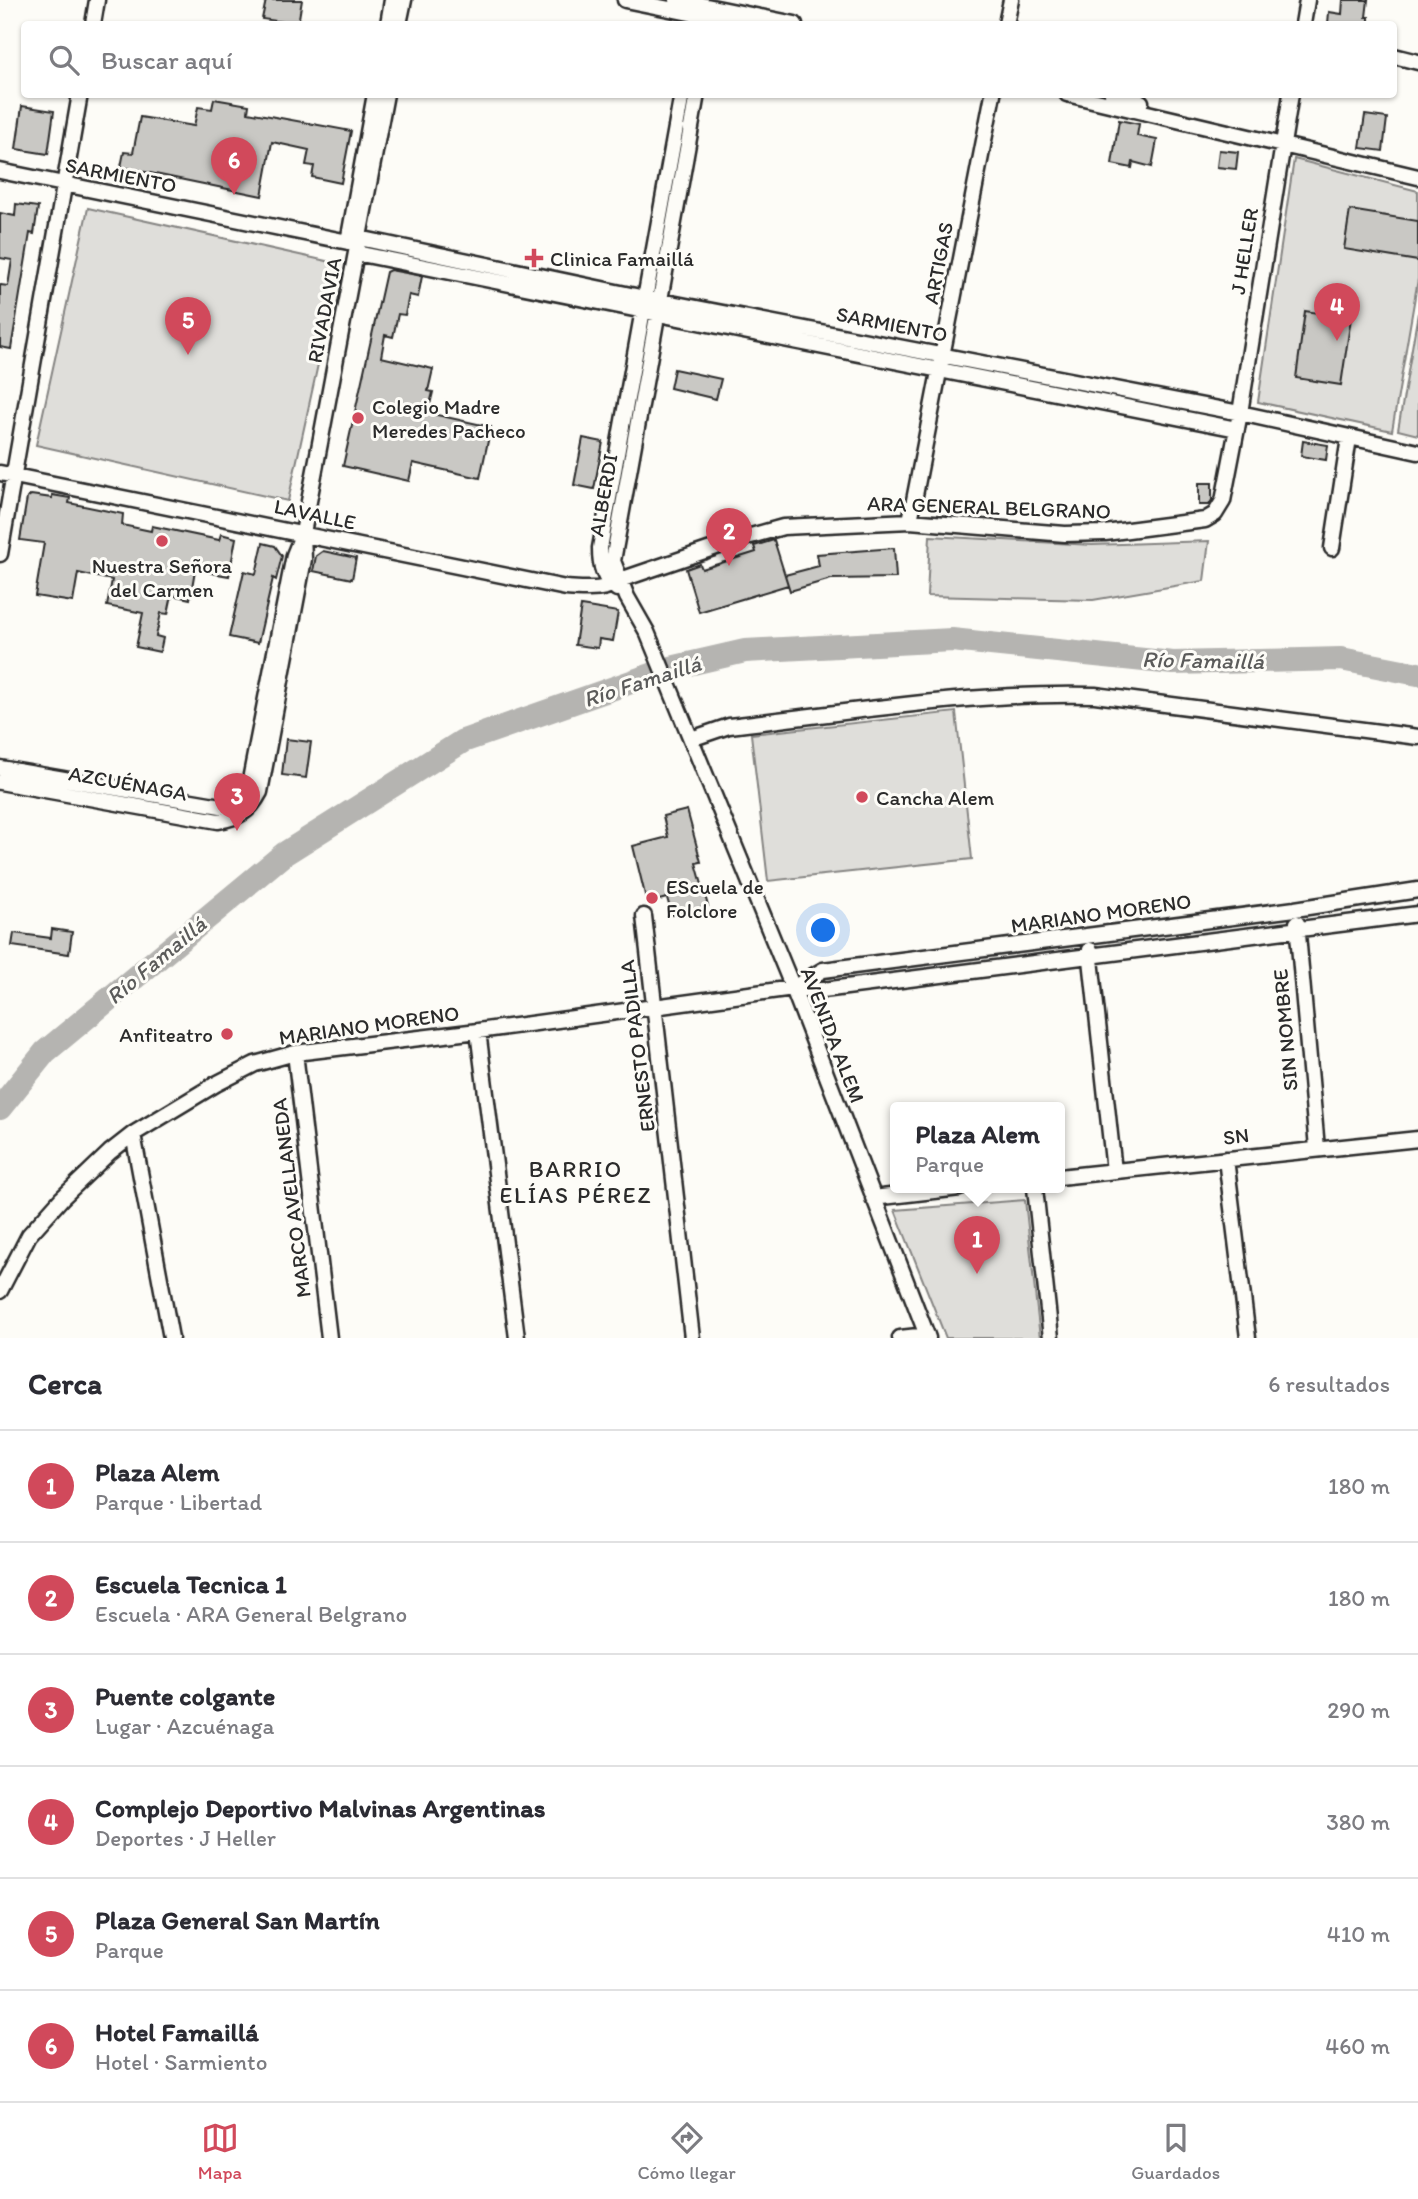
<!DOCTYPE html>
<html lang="es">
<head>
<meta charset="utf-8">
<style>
	:root { --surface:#fff; --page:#f2f2f3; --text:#2b2b33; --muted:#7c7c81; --line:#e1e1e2; --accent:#d1495b }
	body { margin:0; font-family:Itim,sans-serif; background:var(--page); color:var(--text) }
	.you { position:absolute; left:824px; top:931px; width:24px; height:24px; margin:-18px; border:5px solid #fff; border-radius:50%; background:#1a73e8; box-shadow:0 0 0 10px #1a73e833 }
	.badge { display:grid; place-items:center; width:46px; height:46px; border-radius:50%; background:var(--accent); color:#fff; font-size:23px; font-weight:700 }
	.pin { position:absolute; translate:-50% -58px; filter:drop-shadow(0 2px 4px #0008) }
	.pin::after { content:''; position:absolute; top:37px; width:24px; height:21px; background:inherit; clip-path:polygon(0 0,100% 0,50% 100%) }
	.popup { position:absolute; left:890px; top:1102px; width:175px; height:91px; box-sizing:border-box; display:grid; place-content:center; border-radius:7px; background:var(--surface); filter:drop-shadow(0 2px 5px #0005); font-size:23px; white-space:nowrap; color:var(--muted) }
	.popup b { font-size:26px; color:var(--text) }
	.popup::after { content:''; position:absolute; left:50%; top:100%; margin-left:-14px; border:14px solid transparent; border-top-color:var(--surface) }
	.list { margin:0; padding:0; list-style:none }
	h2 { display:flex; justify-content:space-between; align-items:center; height:91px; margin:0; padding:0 28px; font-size:30px }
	h2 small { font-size:23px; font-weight:400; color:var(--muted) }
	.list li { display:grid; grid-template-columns:46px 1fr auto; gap:21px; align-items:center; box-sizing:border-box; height:112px; padding:0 28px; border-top:2px solid var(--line) }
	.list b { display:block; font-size:26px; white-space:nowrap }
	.list p { margin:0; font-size:23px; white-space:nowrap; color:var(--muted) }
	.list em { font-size:23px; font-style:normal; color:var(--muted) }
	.icon { flex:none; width:38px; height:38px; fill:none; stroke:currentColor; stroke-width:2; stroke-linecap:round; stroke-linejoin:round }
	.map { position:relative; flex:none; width:1418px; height:1338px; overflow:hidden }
	.search { position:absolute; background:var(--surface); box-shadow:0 2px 5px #0004; left:21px; right:21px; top:21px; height:77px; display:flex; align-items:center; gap:18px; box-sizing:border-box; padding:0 24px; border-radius:7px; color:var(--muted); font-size:26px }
	.sheet { height:763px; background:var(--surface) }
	nav { display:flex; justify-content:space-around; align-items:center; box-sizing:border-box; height:98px; border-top:2px solid var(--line); background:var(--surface); font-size:19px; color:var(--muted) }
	nav a { display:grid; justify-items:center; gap:4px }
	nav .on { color:var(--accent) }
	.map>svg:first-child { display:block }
	.green { fill:#dfdeda; stroke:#858482; stroke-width:2 }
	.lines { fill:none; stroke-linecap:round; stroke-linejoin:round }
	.river { stroke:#b5b4b1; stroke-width:24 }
	.building { fill:#c9c8c4; stroke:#2b2b2b; stroke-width:2 }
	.minor-casing { stroke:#2b2b2b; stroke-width:19 }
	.minor { stroke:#fdfcf7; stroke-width:14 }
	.poi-dot { fill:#d1495b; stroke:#fdfcf7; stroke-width:2.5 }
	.labels { text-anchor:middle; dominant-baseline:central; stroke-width:6; stroke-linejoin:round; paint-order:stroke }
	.street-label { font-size:21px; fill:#2b2b2b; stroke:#fdfcf7 }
	.poi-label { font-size:21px; fill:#2b2b2b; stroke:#fdfcf7; text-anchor:start }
	.water-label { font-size:23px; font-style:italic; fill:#5b5b5a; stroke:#fdfcf7 }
	.neighbourhood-label { font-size:23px; letter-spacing:2px; fill:#2b2b2b; stroke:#fdfcf7 }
</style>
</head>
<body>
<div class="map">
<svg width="1418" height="1338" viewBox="0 0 1418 1338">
	<rect width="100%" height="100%" fill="#fdfcf7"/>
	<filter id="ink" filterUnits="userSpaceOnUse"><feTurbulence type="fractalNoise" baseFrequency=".0143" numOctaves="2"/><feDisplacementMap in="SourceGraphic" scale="14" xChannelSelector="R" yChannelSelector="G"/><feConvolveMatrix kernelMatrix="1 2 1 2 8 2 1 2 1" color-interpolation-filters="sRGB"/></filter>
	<g filter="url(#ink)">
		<path class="green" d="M1294,159L1418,191V279L1392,431L1258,402Z
			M88,208L340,264L288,501L36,445Z
			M1418,313V435L1398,430Z
			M930,536L1092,545L1209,541L1204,581L1093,600L927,596Z
			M956,712L972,859L768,881L751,734Z
			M1025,1200L1040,1338H946L895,1210Z"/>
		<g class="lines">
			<path class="river" d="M0,1108L45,1052L284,854L463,741L671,668L745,651L952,640L1173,663L1341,659L1418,674"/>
		</g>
		<path class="building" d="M266,0H302L298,24L262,19Z
			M1343,0H1368L1366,17H1369V24H1328L1329,12L1342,14Z
			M214,99L249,105L248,112L351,131L341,183L312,177L314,166L306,165L309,150L272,142L262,196L121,167L124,152L133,153L140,117L194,126L198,107L212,109Z
			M22,106L54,111L48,154L16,149Z
			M1365,115L1387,118L1383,151L1360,148Z
			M1119,120L1139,124L1137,136L1157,140L1152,167L1133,162L1132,168L1112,164Z
			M1219,150L1238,152L1236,169L1217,167Z
			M16,204L38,207L34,234L30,233L11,349L0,347V285L8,286L12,260L0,258V213L15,216Z
			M1350,210L1418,221V261L1344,249Z
			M390,270L422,276L418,297L409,295L405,315L398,314L393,337L385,335L381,357L433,369L428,391L433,392L428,413L491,427L480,478L413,463L409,481L343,466L386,272Z
			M1305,311L1351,318L1341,385L1296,378Z
			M674,369L721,379L716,399L670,388Z
			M583,438L603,442L594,489L574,485Z
			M1303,441L1328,445L1326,460L1301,456Z
			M1199,483H1212V500L1209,505H1199Z
			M31,495L52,498V495L70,498L69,503L123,514L122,525L151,531L152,526L219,540L221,534L236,538L229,576L195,570L190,599L172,595L168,614L161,613L156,636L163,638L160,652L136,647L143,613L107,606L112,580L78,573L73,602L35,596L44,543L20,540L27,498Z
			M774,540L788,585L699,612L686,569L700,564L702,569L756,552L754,546Z
			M263,543L275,546L282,556L276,580L273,578L258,643L229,637L244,571L256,574Z
			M894,548L896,578L831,579L790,591L785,575L819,566L817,554Z
			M323,551L356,558L352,579L313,571L316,556Z
			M581,606L618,612L613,641L599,639L598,648L575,645Z
			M286,739L311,742L306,778L282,775Z
			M687,810L701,862L696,863L708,906L672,915L667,898L647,903L633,846L668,837L663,816Z
			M52,929L72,932L69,954L12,946L14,933L51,938Z"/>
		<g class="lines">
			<defs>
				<path id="minor" d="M625,0L744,24
					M677,0L795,24
					M93,24L97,0
					M388,24L392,0
					M399,24L404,0
					M1006,24L1011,0
					M1303,24L1307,0
					M1394,56L1418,62
					M697,94L613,561L627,597L647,632L793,988L928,1338
					M1067,94L1418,177
					M1112,94L1141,102
					M0,171L358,244
					M359,238L645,298L1240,413L1418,452
					M348,242L375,94
					M356,253C649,314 944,369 1237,429
					M0,473L566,588C585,589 605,592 620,580L740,539L783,527L910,521L1065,534L1105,533L1205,520L1215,514L1223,501L1240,413L1291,94
					M910,521L993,94
					M303,533L386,94
					M1332,548L1349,438
					M0,554L80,94
					M617,589C603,579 600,566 600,548L682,94
					M691,739L729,726C851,712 973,692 1095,695L1418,737
					M0,768L221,806L239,803L248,790L294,555L303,533L304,559L260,792C250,811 239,818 218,821L0,782
					M644,916L692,1338
					M1297,923L1317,1148
					M1090,950L1114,1171
					M793,988L823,970L1295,909L1418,890
					M478,1031L517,1338
					M295,1053L329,1338
					M133,1134L171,1338
					M1226,1159L1248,1338
					M1059,1177L1418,1139
					M1035,1188L1051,1338
					M873,1198L960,1188
					M0,1291L29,1235L62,1198L110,1152L133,1134L216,1084L255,1064L295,1053L478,1031L793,988L823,990L1418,914
					M900,1338L927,1335"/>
			</defs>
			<use href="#minor" class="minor-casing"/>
			<use href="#minor" class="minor"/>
		</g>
	</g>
	<g class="poi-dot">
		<path d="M530.5 247.5h7v7h7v7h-7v7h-7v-7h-7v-7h7z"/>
		<circle cx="358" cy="418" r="7"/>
		<circle cx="162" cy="541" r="7"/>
		<circle cx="862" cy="797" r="7"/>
		<circle cx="652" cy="898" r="7"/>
		<circle cx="227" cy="1034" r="7"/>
	</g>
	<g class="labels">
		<g class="street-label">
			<text transform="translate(121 175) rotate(11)">SARMIENTO</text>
			<text transform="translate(1244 251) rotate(-81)">J HELLER</text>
			<text transform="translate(938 263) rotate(-79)">ARTIGAS</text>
			<text transform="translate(324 310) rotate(-79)">RIVADAVIA</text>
			<text transform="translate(892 324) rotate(11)">SARMIENTO</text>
			<text transform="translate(603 495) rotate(-80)">ALBERDI</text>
			<text transform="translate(989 507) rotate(2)">ARA GENERAL BELGRANO</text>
			<text transform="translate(315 514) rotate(12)">LAVALLE</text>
			<text transform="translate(128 783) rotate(10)">AZCUÉNAGA</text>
			<text transform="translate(1101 913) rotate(-8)">MARIANO MORENO</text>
			<text transform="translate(369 1025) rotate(-8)">MARIANO MORENO</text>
			<text transform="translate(1285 1030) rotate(-95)">SIN NOMBRE</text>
			<text transform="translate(833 1035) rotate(69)">AVENIDA ALEM</text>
			<text transform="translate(637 1046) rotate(-97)">ERNESTO PADILLA</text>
			<text transform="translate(1236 1136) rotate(-7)">SN</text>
			<text transform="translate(291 1198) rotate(-97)">MARCO AVELLANEDA</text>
		</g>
		<g class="poi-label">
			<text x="550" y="258">Clinica Famaillá</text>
			<text x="372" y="406">Colegio Madre<tspan x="372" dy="24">Meredes Pacheco</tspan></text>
			<text x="162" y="565" text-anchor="middle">Nuestra Señora<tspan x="162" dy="24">del Carmen</tspan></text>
			<text x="876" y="797">Cancha Alem</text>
			<text x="666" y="886">EScuela de<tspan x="666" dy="24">Folclore</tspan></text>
			<text x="213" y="1034" text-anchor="end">Anfiteatro</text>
		</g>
		<g class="water-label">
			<text transform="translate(1203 660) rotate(1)">Río Famaillá</text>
			<text transform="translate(642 681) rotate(-18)">Río Famaillá</text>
			<text transform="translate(156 960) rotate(-40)">Río Famaillá</text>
		</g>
		<g class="neighbourhood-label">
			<text x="576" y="1169">BARRIO<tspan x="576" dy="26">ELÍAS PÉREZ</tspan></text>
		</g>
	</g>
</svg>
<div class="you"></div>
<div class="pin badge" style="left:977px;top:1274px">1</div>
<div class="popup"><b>Plaza Alem</b>Parque</div>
<div class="pin badge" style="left:729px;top:566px">2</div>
<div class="pin badge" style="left:237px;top:831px">3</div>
<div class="pin badge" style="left:1337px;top:341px">4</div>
<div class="pin badge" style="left:188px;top:355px">5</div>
<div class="pin badge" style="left:234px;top:195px">6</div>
<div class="search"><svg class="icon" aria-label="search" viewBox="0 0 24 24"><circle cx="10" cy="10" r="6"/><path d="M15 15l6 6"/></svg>Buscar aquí</div>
</div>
<section class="sheet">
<h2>Cerca<small>6 resultados</small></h2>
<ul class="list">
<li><span class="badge">1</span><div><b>Plaza Alem</b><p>Parque · Libertad</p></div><em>180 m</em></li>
<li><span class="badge">2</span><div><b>Escuela Tecnica 1</b><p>Escuela · ARA General Belgrano</p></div><em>180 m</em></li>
<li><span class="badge">3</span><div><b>Puente colgante</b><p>Lugar · Azcuénaga</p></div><em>290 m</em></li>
<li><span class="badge">4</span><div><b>Complejo Deportivo Malvinas Argentinas</b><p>Deportes · J Heller</p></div><em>380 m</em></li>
<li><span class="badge">5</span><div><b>Plaza General San Martín</b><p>Parque</p></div><em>410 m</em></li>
<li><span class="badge">6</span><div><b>Hotel Famaillá</b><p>Hotel · Sarmiento</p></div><em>460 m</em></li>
</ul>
</section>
<nav>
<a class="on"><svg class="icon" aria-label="map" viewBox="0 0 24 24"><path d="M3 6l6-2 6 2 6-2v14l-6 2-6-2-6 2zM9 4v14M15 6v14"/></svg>Mapa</a>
<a><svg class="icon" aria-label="directions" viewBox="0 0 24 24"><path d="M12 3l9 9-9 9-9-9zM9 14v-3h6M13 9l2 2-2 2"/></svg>Cómo llegar</a>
<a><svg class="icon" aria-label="saved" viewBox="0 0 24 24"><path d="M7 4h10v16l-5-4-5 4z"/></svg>Guardados</a>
</nav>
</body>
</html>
